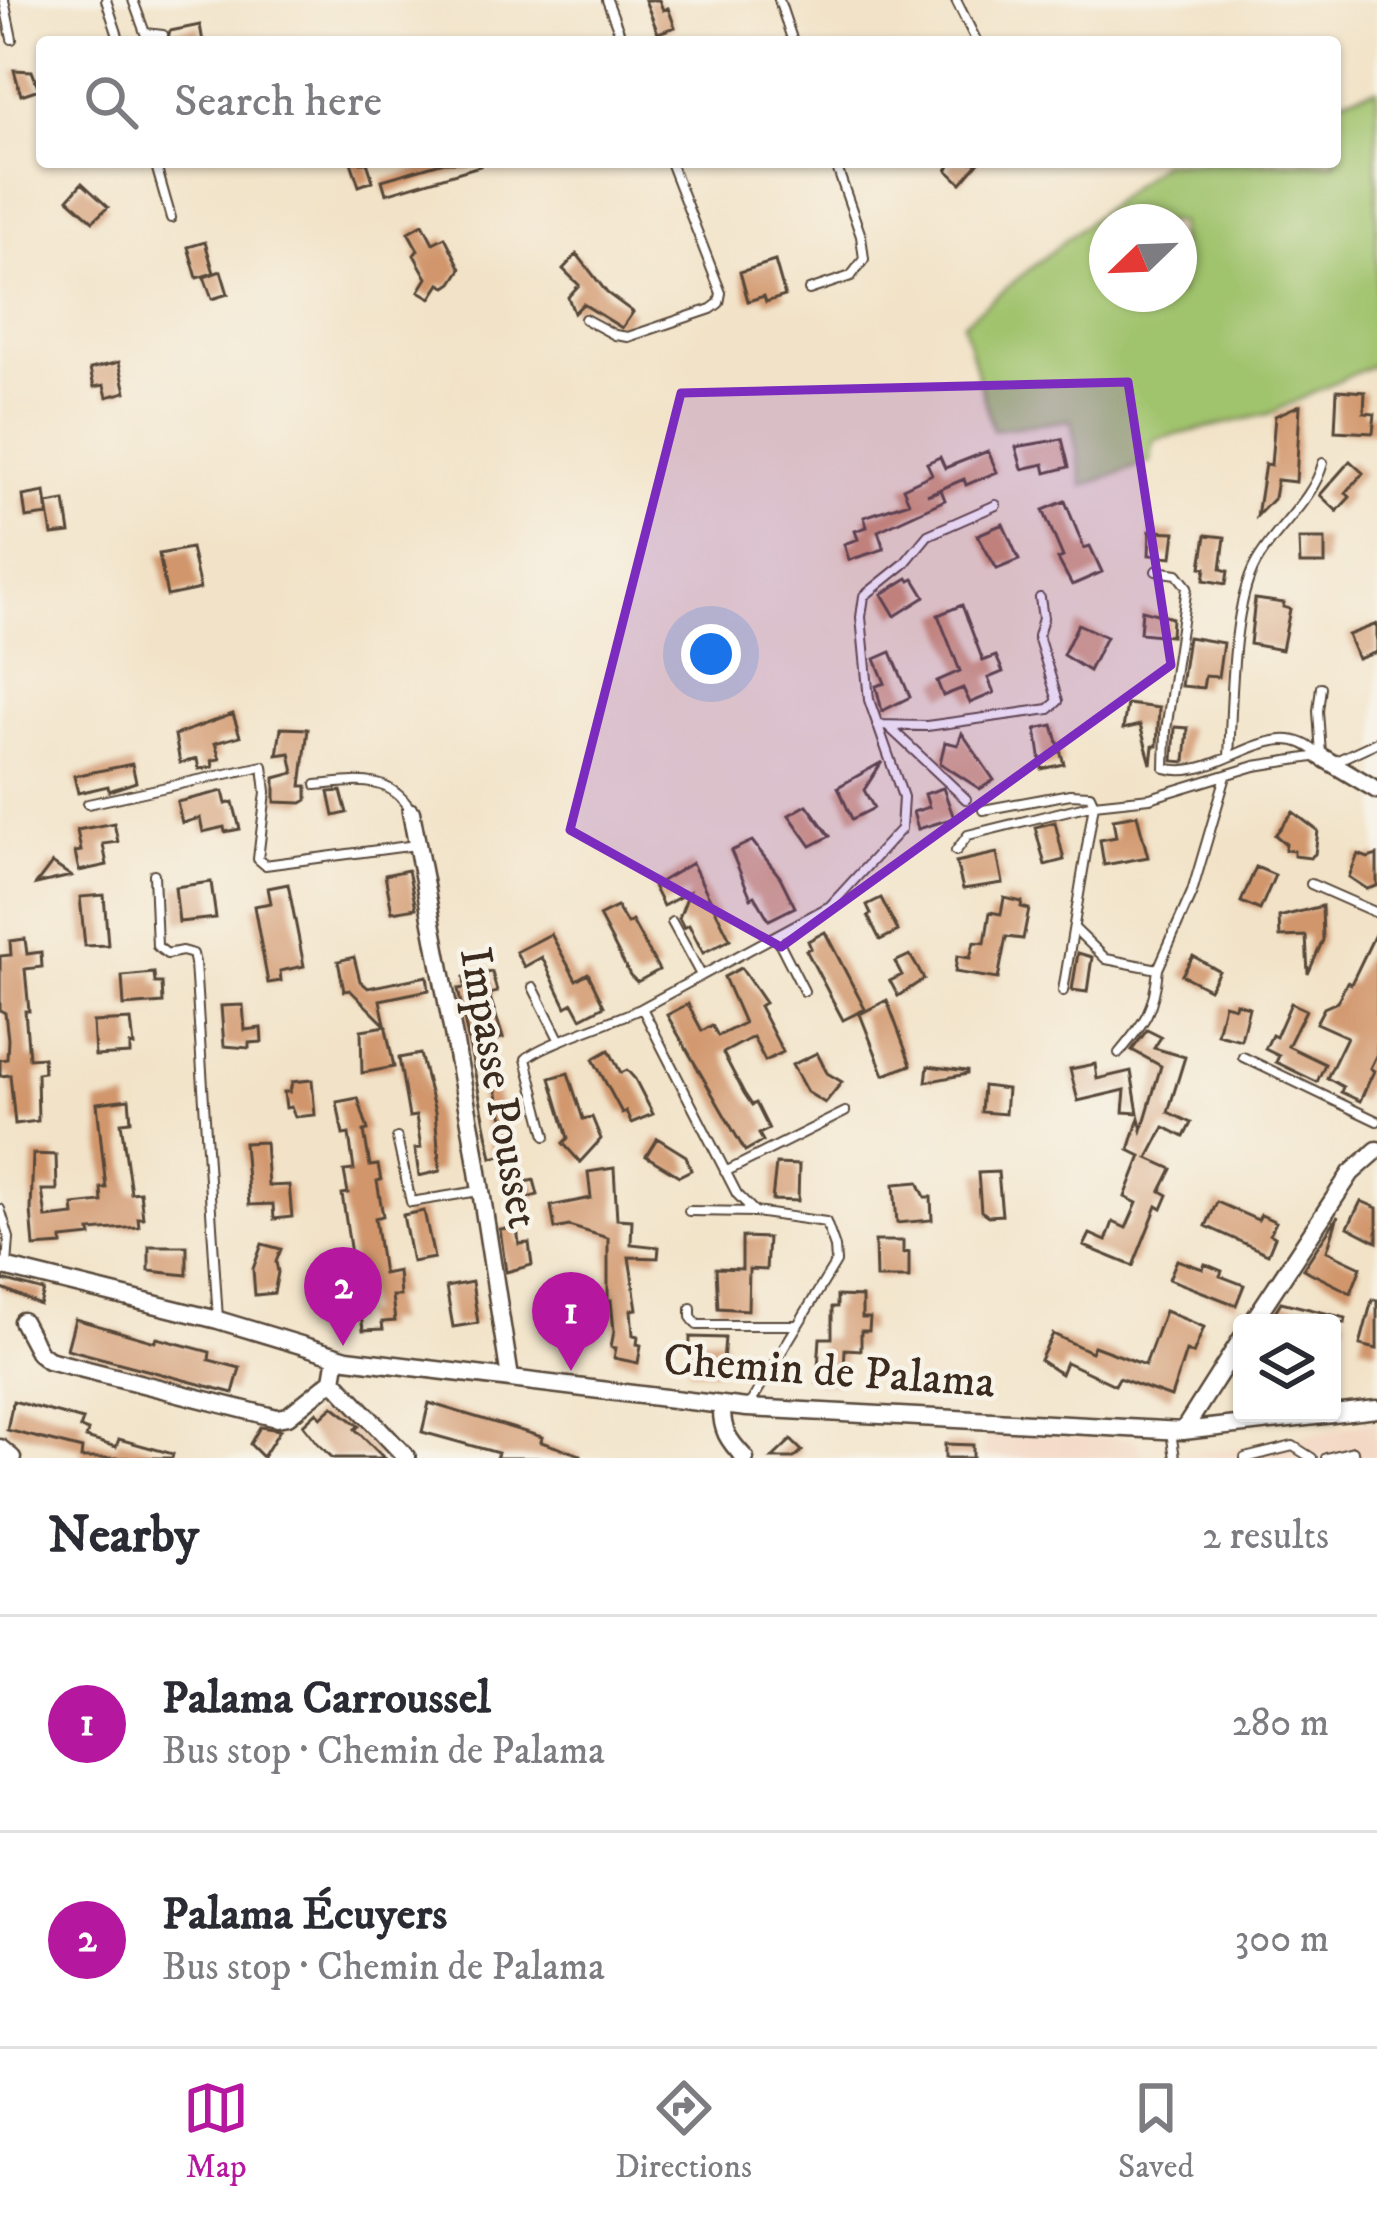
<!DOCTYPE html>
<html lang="en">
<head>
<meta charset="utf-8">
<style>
	:root { --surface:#fff; --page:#f2f2f3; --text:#2b2b33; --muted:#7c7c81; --line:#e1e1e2; --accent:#b5179e }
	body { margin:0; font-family:"IM FELL DW Pica",serif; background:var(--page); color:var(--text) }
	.controls { position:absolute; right:36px; bottom:36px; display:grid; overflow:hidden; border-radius:12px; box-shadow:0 3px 9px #0004 }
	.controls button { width:108px; height:108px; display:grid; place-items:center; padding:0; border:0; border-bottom:3px solid var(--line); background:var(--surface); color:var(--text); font:60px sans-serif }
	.compass { position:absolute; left:1089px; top:204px; width:108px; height:108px; border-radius:50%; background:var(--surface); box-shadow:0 3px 9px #0004; rotate:247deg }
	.you { position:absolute; left:711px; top:654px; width:42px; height:42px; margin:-30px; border:9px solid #fff; border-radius:50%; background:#1a73e8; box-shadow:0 0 0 18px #1a73e833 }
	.badge { display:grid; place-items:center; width:78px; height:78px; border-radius:50%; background:var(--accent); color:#fff; font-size:39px; font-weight:700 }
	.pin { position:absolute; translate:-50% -99px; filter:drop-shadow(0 3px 6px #0008) }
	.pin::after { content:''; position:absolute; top:63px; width:42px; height:36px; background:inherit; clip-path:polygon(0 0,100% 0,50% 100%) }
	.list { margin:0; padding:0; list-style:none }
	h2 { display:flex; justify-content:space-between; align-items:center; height:156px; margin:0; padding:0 48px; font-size:51px }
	h2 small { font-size:39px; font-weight:400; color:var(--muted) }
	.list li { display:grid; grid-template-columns:78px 1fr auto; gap:36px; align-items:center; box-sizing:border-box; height:216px; padding:0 48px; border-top:3px solid var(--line) }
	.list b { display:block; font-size:45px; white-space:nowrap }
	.list p { margin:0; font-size:39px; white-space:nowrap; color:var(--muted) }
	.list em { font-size:39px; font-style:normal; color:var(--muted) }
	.icon { flex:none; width:66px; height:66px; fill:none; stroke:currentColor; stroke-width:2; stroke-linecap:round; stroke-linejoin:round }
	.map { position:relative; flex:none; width:1377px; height:1458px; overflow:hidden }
	.search { position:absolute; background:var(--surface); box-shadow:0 3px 9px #0004; left:36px; right:36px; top:36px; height:132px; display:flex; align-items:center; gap:30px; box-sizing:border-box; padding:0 42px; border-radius:12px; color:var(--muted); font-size:45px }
	.sheet { height:588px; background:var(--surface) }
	nav { display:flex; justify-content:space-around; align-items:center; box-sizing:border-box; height:168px; border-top:3px solid var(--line); background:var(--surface); font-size:33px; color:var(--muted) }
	nav a { display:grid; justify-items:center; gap:6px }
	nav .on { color:var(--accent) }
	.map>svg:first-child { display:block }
	.built { fill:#f3d4bf }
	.green { fill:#a0c36d; stroke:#6e7646; stroke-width:3; fill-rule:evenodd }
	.building { fill:#d1966c }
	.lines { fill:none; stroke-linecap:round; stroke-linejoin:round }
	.service-casing { stroke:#564638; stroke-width:12 }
	.minor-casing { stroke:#564638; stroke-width:21 }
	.service { stroke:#fff; stroke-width:8 }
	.minor { stroke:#fff; stroke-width:16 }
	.marked { fill:#7b2cbf; fill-opacity:0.2; stroke:#7b2cbf; stroke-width:9; stroke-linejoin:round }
	.labels { text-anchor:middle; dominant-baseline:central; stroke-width:9; stroke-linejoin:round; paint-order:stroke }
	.street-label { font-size:45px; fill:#3b2a1e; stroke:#f7f3e8 }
</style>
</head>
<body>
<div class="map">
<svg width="1377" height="1458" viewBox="0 0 1377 1458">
	<rect width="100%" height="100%" fill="#f7f3e8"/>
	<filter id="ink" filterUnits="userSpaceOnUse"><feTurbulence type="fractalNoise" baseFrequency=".00833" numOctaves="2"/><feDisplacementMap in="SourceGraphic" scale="24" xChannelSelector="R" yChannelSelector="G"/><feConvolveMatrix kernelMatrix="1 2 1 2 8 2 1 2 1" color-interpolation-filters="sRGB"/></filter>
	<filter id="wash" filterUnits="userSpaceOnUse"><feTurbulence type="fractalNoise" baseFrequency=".004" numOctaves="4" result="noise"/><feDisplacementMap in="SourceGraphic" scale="48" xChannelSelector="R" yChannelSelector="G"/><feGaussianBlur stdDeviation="2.7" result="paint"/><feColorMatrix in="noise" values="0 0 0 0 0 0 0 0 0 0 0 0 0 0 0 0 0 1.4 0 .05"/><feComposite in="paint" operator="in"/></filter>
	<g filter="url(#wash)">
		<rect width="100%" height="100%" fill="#f2e3c8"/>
		<path class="built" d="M1377,1421V1458L1164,1457L1225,1451Z
			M984,1433L1134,1439L1145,1458H982Z"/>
		<path class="green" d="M1377,89V363L1268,414L1154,440L1150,462L1083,486L1071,420L993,430L963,323L1162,162H1335V100ZM1107,222H1179V294H1107Z"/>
		<g id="blocks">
			<path class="building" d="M645,0H659L663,10L668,8L675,27L658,33Z
				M200,25L203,42H167L170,31Z
				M14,70L32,71L39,89L21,95Z
				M351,162H367L373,181L359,186Z
				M444,162H479L480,166L386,194L382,180Z
				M953,162H979L961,183L947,170Z
				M82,183L108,207L93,221L68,199Z
				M423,224L433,243L445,237L461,269L452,283L446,287L440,284L431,298L419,291L427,278L414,255L418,250L408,232Z
				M205,242L214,273L197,278L188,247Z
				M577,254L607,293L633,312L622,328L583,304L574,313L568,297L579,285L563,269Z
				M775,261L785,296L766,302L764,296L748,301L740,272Z
				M221,271L228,294L212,299L204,277Z
				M119,362L126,392L107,397L104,385L94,387L90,369Z
				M1337,390L1365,392L1364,413L1375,414L1373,433L1335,431Z
				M1300,405L1296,482L1277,480L1274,498L1257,516L1265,464L1271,465L1275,416Z
				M1062,439L1069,467L1046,473L1044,464L1022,469L1016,447Z
				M988,451L997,472L966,485L964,479L927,495L941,490L945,500L878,531L884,549L849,560L844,544L858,539L855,531L867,527L864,517L909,502L903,488L932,474L927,463L940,457L945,468Z
				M1350,461L1363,473L1346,493L1350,497L1337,511L1320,495Z
				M45,492L48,515L26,518L23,496Z
				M65,501L70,533L52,535L47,504Z
				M1065,501L1084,548L1090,546L1102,572L1072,585L1058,559L1063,557L1043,510Z
				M1003,524L1019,560L997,569L977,535Z
				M1150,531L1175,532L1172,557L1149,555Z
				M1206,535L1225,537L1221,569L1228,571L1226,584L1204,580L1206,568L1201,567Z
				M1299,539H1325V564H1300Z
				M191,548L200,589L167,596L159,554Z
				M908,578L910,581L914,579L925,597L895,616L882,594Z
				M1255,599L1284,603L1283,607L1290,609L1282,650L1250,644Z
				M962,605L983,661L996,656L1003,672L988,678L994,693L970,703L963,688L943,696L937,681L960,671L938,615Z
				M1142,610L1172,618L1171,636L1140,633Z
				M1078,624L1106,637L1089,671L1063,655Z
				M1377,624V652L1358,659L1348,635Z
				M1188,637L1223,643L1218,677L1205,676L1203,688L1181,686Z
				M891,652L910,697L882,711L876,686L885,683L875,659Z
				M1127,704L1159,708L1157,746H1153L1151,764L1140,725L1123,729Z
				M233,714L240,736L215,743L220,759L212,760L213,767L199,769L197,759L180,763L175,735Z
				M1053,725L1064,764L1042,769L1036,729Z
				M1175,727L1188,728L1185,762L1173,761Z
				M281,728L308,729L301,786H307V800L302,803L275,802V778L294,773L290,753L277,755Z
				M962,733L994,780L980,789L940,763L945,742L958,745Z
				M882,762L864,790L874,808L852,819L838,787Z
				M132,764L136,782L109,791L108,786L78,793L74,776Z
				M943,788L954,818L918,829L913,812L929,807L925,794Z
				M223,791L226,804L233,802L240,829L225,832L224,827L203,832L200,818L182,823L177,802Z
				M341,791L347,813L334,816L329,792Z
				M807,805L830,836L811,846L789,815Z
				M1293,812L1318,831L1315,854L1310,858L1294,856V851L1285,850L1286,844L1275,835Z
				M1137,815L1148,857L1104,865L1100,840L1116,837L1113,819Z
				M1055,822L1064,860L1045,865L1035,827Z
				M114,823L118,842L103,844L107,865L79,871L75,852L81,851L77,830Z
				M752,841L780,877L795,907L769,920L755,896L751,898L731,851Z
				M997,853L1003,883L963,889L956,862Z
				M1358,854L1368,858L1377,855V886L1367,889L1349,877Z
				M52,863L71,876L36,884Z
				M692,863L730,939L703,953L689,925L684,928L679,918L689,892L663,906L653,886Z
				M1256,867L1275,875L1260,910L1241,902Z
				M408,870L416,908L392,912L385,875Z
				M211,882L216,918L179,922L175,887Z
				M288,884L304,966L280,971L281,981L268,983L254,906L271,903L268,888Z
				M104,895L108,945L85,946L80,897Z
				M881,898L898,931L880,940L868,916L871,914L867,905Z
				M1004,898L1022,902L1021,907L1029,909L1023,939L1006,937L998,979L955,972L957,956L970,958L974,942L985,943L990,912L1001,914Z
				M1322,906L1323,940L1308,974L1306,936L1280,937L1279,917Z
				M617,907L627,924L632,921L659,970L637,982L630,975L599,916Z
				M1377,930V1054L1370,1068L1374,1071L1360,1101L1341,1092L1343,1087L1327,1078L1347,1037L1316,1023L1324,1008L1337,1002L1347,982L1351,984Z
				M825,932L865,1009L843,1020L806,950L811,948L808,941Z
				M551,934L576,980L588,973L604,1006L581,1018L573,1003L566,1007L542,957L524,967L516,952Z
				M25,939L27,954L41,952L42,967L25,969L29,1011H25L29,1058L43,1057L44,1072L37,1073L38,1121L15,1124L10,1075L0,1076V1060L7,1059L8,1039L5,1013L0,1010V956L11,955L10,941Z
				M1078,953L1092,957L1087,992L1072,990Z
				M910,955L924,979L898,996L890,981L902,975L895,962Z
				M1193,956L1219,971L1209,989L1182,975Z
				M354,957L360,981L368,988L427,976L429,990L380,1000L394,1067L362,1073L361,1030L386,1026L350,990L344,991L338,961Z
				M741,968L765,1003L759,1006L783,1052L765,1061L753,1037L723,1053L744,1093L752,1105L756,1103L769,1129L759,1134L763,1141L745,1151L667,1015L688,1004L702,1031L712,1025L718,1036L744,1023L724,977Z
				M492,972L497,992L489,994L503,1038L490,1041L496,1090L512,1153L492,1158L458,989L465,988L464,977Z
				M154,973L155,983H162L163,1003L124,1006L122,976Z
				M887,1000L911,1065L884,1075L860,1014Z
				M1236,1003L1249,1007L1241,1040L1217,1034L1224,1004L1235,1007Z
				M1291,1003L1306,1010L1288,1046L1325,1064L1317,1082L1276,1062L1279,1056L1265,1049L1272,1035L1276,1037Z
				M243,1005L245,1030L261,1028L262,1042L249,1043V1048L224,1046L221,1006Z
				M131,1020L134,1046L130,1045V1054L95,1056L93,1022Z
				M1147,1030L1161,1037L1154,1048L1185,1057L1168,1112L1191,1123L1184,1137L1164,1127L1148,1158L1172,1169L1161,1191L1168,1195L1162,1209L1157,1206L1133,1266L1084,1246L1090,1234L1106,1241L1113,1222L1126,1228L1137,1203L1125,1197L1141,1156L1129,1150L1139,1118L1142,1130L1161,1066L1132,1050Z
				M609,1050L621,1073L627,1070L635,1079L653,1114L631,1123L626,1111L622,1113L593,1059Z
				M817,1053L827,1073L842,1082L825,1103L807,1092L792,1065Z
				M420,1054L435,1112L440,1171L419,1176L415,1149L421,1148L416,1116L409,1117L399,1058Z
				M1095,1064L1097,1079L1131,1071L1138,1113L1123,1112L1125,1090L1078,1101L1070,1069Z
				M928,1066L967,1071V1074L926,1082Z
				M568,1073L583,1119L592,1117L601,1139L580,1162L563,1143L568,1138L550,1078Z
				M312,1080L315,1115L295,1117L291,1107L286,1108L284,1092H290L292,1082Z
				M983,1086L1007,1089L1005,1114L981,1112Z
				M358,1098L368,1130L364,1131L370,1166L378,1165L381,1180L377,1181L383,1216L375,1218L383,1274L398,1271L400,1296H392L395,1321L382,1322L383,1329L363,1330L361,1314L368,1313L364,1271L335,1276L338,1305L317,1308L313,1264L352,1261L342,1194L348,1193L344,1171L354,1170L349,1134L343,1135L337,1102Z
				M129,1099L131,1121L121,1122L131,1193L140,1192L143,1218H138L139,1227L90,1231L91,1236L62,1239V1245L34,1247L31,1211L33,1154L56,1155L57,1190H42L46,1218L74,1215L73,1205L102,1202L101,1188H106L97,1103Z
				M657,1138L686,1156L691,1170L679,1176L646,1156Z
				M265,1142L268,1186L289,1185L292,1217L274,1219L273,1204L249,1205L244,1143Z
				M776,1164L799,1165L798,1201L772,1200Z
				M614,1168L617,1219L632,1220L631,1244L659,1247L658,1258L629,1257L637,1309L631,1310L633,1335L638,1336L637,1344L641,1345L638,1363L614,1358L616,1348L611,1347L614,1331L611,1300L608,1301V1238L569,1226L555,1229L551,1206L591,1198L588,1172Z
				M998,1172L1002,1215L988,1216L981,1211L978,1173Z
				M534,1180L538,1195L520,1200L516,1184Z
				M918,1182L925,1197H931L932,1220L897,1223L894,1184Z
				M1361,1201L1377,1208V1242L1348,1227Z
				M1217,1202L1258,1220L1261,1215L1276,1222L1270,1234L1275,1237L1268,1254L1206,1226Z
				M424,1211L434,1258L412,1262L403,1215Z
				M1338,1216L1327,1251L1361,1267L1351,1293L1303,1269Z
				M517,1227L519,1244L529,1243L532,1265L506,1272L500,1229Z
				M742,1237L768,1238L766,1270L749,1269L748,1310L718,1308L716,1268L742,1269Z
				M875,1241H903V1253L909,1252V1278H876Z
				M262,1244L281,1249L276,1262L278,1272L274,1293L255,1295L253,1269Z
				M149,1246H187V1275L149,1271Z
				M1177,1260L1203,1269L1205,1264L1222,1271L1220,1276L1244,1285L1236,1305L1169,1279Z
				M3,1280L44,1291L40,1305L0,1288Z
				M472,1282L478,1323L453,1327L446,1287Z
				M837,1296L862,1297V1318H870L869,1331H861V1350L845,1349L844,1371H839V1384L817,1383L820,1338H832V1307H837Z
				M1372,1300H1377V1349L1360,1345Z
				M1281,1302L1346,1318L1345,1323H1286L1273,1315Z
				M1165,1311L1204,1327L1193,1354L1186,1351L1171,1397L1119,1378L1115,1385L1066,1362L1061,1374L1040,1360L1053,1334L1091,1352L1094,1346L1145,1365Z
				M75,1319L155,1342L157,1338L210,1352L209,1360L240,1368L233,1393L67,1349Z
				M690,1337L725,1338L722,1372L689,1371Z
				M13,1401L83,1420L80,1428L88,1431L86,1438L116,1447L119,1439L173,1454L172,1458H81L82,1449L7,1430Z
				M429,1403L542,1437L541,1442L581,1455V1458H496L498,1453L422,1432Z
				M333,1406L359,1426L355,1429L384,1458H333L318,1444L303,1425L317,1412L321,1417Z
				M260,1427L280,1430L263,1457L250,1444Z
				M791,1440L802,1451L794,1458H772Z
				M945,1444L973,1445V1458H945Z"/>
		</g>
	</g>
	<g filter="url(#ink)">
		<use href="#blocks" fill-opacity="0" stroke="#564638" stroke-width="3"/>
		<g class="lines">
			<defs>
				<path id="service" d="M4,0L12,39
					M106,0L120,42
					M133,0L145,33L163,35
					M607,0L623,42
					M779,0L793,42
					M956,0L977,42
					M155,162L171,218
					M809,290L851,276L864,259L861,236L835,162
					M585,319L615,335L628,337L711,309L719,303L721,293L670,162
					M1156,571L1177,574L1187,587L1166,730L1165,768C1218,784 1275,709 1319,755
					M877,725L927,726L1049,709L1058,701L1038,636L1043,618L1040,598
					M888,726L966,799
					M1321,754L1318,711L1321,687
					M1229,757C1232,705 1231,608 1256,563C1276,527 1312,503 1323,463
					M1334,762L1377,742
					M316,785C354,782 388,773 411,810
					M88,804L263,766L266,792L258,859L265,865L416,845
					M983,810L1070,794L1090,795L1094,804
					M956,851L968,835L1094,804
					M154,874L157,946L167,954L182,951L193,954L195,963L218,1319
					M1311,884L1377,913
					M672,922L701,975
					M1074,928L1106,959L1158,969L1192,892L1226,776
					M776,936L804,991
					M533,987L560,1041
					M1063,991L1094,804L1150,798L1255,766L1319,756
					M1119,1053C1145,1022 1154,1010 1158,969
					M1243,1057L1377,1121
					M546,1136L526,1059C538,1045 618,1020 642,1008
					M397,1138L411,1202L479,1191
					M725,1172L845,1112
					M0,1209L9,1238L7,1266
					M689,1211L754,1212
					M691,1308V1317L697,1325H795
					M748,1407L836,1262L835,1247L826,1222L755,1212L737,1194L642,1008L830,906L901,829L903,797L869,700L861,617L864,596L904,564L928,535L996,505
					M1171,1432L1175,1458
					M1245,1458L1293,1446L1312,1458
					M1326,1458L1353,1451L1354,1458"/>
				<path id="minor" d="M1320,756L1377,790
					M411,812L472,1133L510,1378
					M0,1266L218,1320L347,1359L747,1408L1183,1431L1377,1409
					M22,1321L39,1353L48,1360L277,1418L288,1416L333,1380
					M1252,1323L1351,1173L1377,1150
					M337,1356L333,1380L407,1458
					M722,1405C721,1430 728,1440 745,1458
					M1183,1431L1242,1338
					M0,1448L12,1458"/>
			</defs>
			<use href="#service" class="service-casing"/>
			<use href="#minor" class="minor-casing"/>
			<use href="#service" class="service"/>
			<use href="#minor" class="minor"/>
		</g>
	</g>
	<path class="marked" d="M1128,382L1171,665L781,947L570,830L681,393Z"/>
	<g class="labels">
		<g class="street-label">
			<text transform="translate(498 1088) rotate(80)">Impasse Pousset</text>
			<text transform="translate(829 1372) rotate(4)">Chemin de Palama</text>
		</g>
	</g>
</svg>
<div class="controls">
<button><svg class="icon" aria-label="layers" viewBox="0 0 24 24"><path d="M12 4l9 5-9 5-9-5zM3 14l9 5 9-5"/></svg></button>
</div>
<svg class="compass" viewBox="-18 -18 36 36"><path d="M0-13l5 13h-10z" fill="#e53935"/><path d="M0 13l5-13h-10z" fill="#7c7c81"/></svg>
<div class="you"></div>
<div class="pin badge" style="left:571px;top:1371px">1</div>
<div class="pin badge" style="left:343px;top:1346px">2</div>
<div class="search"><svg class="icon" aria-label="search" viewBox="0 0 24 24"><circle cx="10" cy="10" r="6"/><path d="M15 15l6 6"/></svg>Search here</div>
</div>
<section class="sheet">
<h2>Nearby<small>2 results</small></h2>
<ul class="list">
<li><span class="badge">1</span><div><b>Palama Carroussel</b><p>Bus stop · Chemin de Palama</p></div><em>280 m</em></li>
<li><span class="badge">2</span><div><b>Palama Écuyers</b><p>Bus stop · Chemin de Palama</p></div><em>300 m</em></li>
</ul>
</section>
<nav>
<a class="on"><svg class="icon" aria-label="map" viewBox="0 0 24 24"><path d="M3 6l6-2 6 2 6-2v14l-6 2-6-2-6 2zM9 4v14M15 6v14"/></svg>Map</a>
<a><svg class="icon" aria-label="directions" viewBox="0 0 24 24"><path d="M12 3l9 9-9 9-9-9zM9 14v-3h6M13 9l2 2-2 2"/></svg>Directions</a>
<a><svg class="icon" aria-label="saved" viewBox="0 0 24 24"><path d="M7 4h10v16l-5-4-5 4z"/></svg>Saved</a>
</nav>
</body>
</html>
